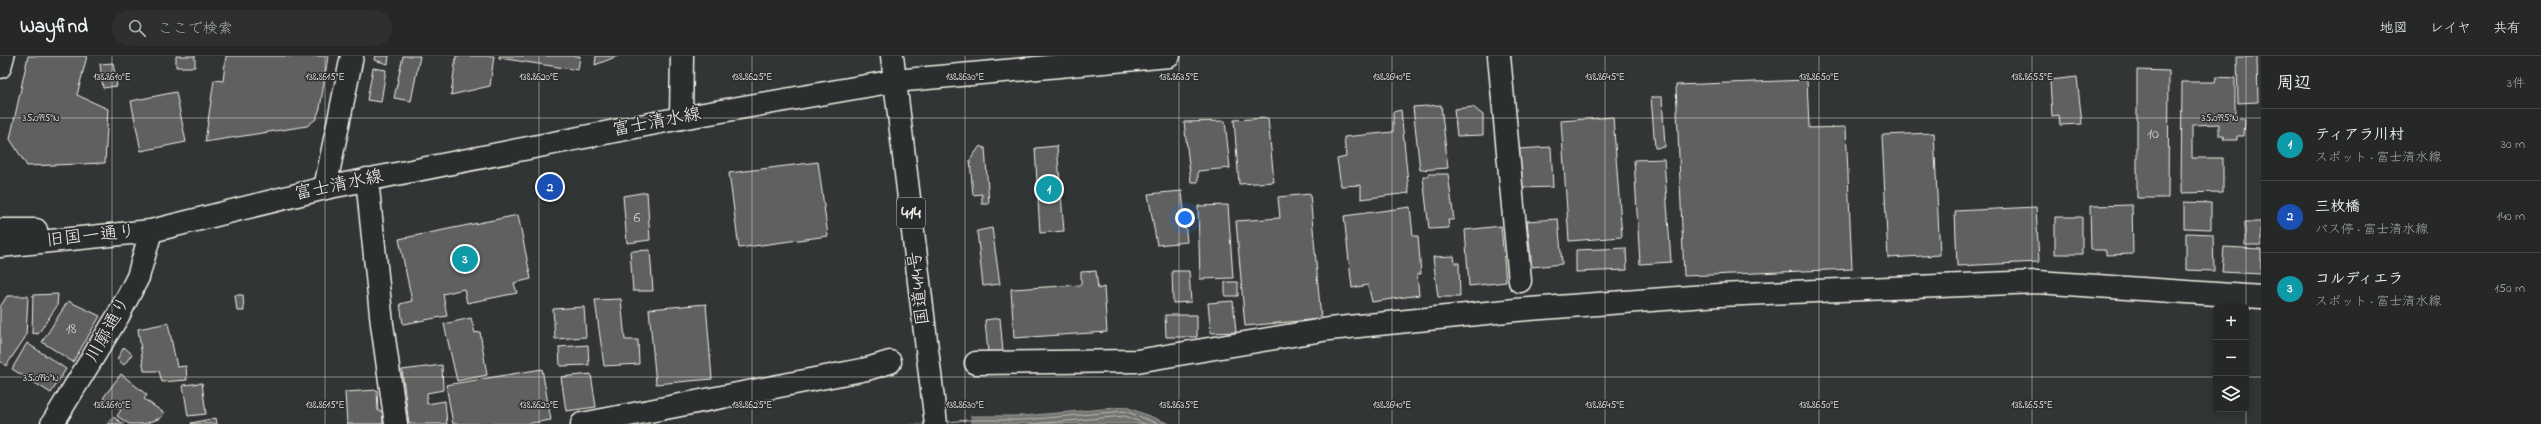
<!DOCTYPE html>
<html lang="ja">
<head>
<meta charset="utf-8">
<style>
	:root { --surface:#262828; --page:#2e3030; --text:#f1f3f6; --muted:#a4a6a8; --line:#424445; --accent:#1a73e8 }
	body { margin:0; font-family:"Indie Flower","Klee One",sans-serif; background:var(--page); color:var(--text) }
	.controls { position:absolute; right:12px; bottom:12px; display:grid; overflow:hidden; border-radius:6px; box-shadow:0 2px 6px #0003 }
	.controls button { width:36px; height:36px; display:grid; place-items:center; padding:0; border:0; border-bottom:1px solid var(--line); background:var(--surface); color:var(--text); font:20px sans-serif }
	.you { position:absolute; left:1185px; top:162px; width:14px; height:14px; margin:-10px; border:3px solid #fff; border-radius:50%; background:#1a73e8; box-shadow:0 0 0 6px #1a73e833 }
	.badge { display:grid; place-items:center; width:26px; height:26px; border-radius:50%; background:var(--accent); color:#fff; font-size:13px; font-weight:700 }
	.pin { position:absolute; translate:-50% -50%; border:2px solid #fff; box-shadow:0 1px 4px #0006 }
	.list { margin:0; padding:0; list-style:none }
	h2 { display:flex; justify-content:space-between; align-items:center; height:52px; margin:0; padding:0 16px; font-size:17px }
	h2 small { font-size:13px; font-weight:400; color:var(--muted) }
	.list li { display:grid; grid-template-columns:26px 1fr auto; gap:12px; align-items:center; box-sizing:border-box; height:72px; padding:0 16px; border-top:1px solid var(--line) }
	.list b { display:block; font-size:15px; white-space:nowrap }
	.list p { margin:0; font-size:13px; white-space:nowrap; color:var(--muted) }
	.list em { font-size:13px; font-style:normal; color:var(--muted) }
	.icon { flex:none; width:22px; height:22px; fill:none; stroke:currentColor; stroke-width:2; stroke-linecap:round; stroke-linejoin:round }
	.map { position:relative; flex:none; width:2261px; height:368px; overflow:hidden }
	header { display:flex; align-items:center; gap:24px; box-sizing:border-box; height:56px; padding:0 20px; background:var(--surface); border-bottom:1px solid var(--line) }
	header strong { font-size:19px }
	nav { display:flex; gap:22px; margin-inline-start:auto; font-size:14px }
	.search { width:280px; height:36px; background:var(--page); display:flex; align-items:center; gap:10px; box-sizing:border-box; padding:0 14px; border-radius:22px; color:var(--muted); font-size:15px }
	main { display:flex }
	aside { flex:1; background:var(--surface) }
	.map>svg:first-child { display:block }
	.water { fill:#727370; stroke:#a6a5a0 }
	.pier { fill:#323535 }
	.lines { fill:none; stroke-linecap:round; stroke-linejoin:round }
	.shore { stroke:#c0bfb8; stroke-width:1 }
	.building { fill:#5f605f; stroke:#f4f1e8 }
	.minor-casing { stroke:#f4f1e8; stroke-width:25 }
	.major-casing { stroke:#f4f1e8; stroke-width:25 }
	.highway-casing { stroke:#f4f1e8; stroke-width:25 }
	.minor { stroke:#2a2d2e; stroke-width:22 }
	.major { stroke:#2a2d2e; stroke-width:22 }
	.highway { stroke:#2a2d2e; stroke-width:22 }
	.ticks { fill:none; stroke:#f4f1e8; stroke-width:1; stroke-opacity:0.45 }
	.labels { text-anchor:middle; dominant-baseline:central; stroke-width:3; stroke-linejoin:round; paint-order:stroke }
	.number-label { font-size:16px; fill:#cfcdc6 }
	.shield { fill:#2a2d2e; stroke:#b7b6b0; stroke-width:1 }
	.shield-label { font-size:17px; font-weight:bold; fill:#f4f1e8 }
	.street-label { font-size:18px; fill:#f4f1e8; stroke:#2a2d2e }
	.ticks-label { font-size:10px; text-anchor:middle; fill:#f4f1e8; stroke:#2a2d2e; stroke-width:3; stroke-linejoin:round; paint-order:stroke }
</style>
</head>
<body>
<header>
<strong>Wayfind</strong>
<div class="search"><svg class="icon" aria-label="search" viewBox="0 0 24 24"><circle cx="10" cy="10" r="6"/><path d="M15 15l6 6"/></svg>ここで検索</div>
<nav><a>地図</a><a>レイヤ</a><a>共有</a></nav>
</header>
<main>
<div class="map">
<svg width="2261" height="368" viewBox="0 0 2261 368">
	<rect width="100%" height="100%" fill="#323535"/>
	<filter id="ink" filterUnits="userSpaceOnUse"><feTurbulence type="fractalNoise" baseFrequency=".025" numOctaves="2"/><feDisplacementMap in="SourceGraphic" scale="8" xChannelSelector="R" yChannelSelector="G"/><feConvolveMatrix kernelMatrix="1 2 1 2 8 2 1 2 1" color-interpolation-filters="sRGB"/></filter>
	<g filter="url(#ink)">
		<path class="water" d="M1126,351L1170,368H910L967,360H1023Z"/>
		<path class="pier" d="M970,358L971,368H908L910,366Z"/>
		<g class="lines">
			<path class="shore" d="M948,366L967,364H1023L1125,355L1159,368
				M1031,368L1125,360L1145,368"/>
		</g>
		<path class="building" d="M28,0H87L77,39L108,53L105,107L27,110L10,83Z
			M176,0H195V11H176Z
			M226,0H328L320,52L316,63L307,70L205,86L214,24L223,25Z
			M375,0H389L388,8L374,4Z
			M403,0H420L411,45L394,42Z
			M456,0H494L490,30L451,39Z
			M499,0H580L578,14L499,2Z
			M596,0H618L595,9Z
			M2237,1H2257L2258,46L2238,47Z
			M113,7L117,30L103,32L100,8Z
			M373,12L386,14L381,46L367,44Z
			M2137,14L2169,15L2168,142H2137Z
			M2077,21L2082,68L2060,69L2059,59L2052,60L2050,24Z
			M2216,21L2235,22V63H2245L2244,80H2237V84H2224L2223,80H2219V68L2192,69V102H2223V136L2181,137L2182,26H2215Z
			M1807,24L1809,72L1846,71L1852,213L1684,220L1676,29Z
			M176,36L186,86L141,95L131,45Z
			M1651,41H1662L1665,91L1655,92Z
			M1441,49L1448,112L1420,114L1413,51Z
			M1473,51L1483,59V79L1457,80L1454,53Z
			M1401,54L1409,137L1361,143V129L1341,130L1337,103L1346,101L1344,81L1393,76V56Z
			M1613,61L1622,181L1569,185L1561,65Z
			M1268,62L1274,126L1239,128L1234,64Z
			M1225,65L1230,112L1198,115V126H1191L1184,66Z
			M1934,77L1940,199L1888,202L1882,79Z
			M980,90L985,92L989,148H982V138L973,139L970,104Z
			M1057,90L1064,175L1040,177L1035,92Z
			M1551,91L1553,131L1521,132L1519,93Z
			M1664,103L1671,206L1640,208L1634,104Z
			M818,106L828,180L739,192L729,117Z
			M1428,118H1448L1454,164H1448L1449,172L1429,173L1423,121H1428Z
			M1182,135L1187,186L1157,189L1148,138Z
			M647,136L650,184L627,187L623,140Z
			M1310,138L1321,263L1245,270L1236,165L1280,162L1278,141Z
			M2184,146L2211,147V173L2184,172Z
			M1228,149L1233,222L1200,223L1198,150Z
			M2132,149L2133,198L2106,199V194H2091L2090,150Z
			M1410,151L1413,180H1418L1421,218H1417L1419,239L1372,246L1368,229L1352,232L1344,160Z
			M2036,151L2039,206L1957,210L1955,155Z
			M518,159L531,223L514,227L517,237L467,247L464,233L443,238L447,260L403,268L400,248L412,245L399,183Z
			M2055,161H2082V198H2055Z
			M1558,163L1562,208L1532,211L1527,165Z
			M2245,166H2261V189H2245Z
			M1501,170L1506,226L1469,230L1465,174Z
			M992,172L1000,228L983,230L977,175Z
			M2186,177L2213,178L2214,215L2186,214Z
			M2224,191L2261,193V218L2222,216Z
			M1626,192L1627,214L1576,216V194Z
			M650,194L653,235H633L630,195Z
			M1454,200L1455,207H1459L1460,241H1438L1433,201Z
			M1096,215L1098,233L1104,231L1107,276L1014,282L1011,233L1081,229V216Z
			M1172,215H1189L1191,246L1173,247Z
			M1225,226H1238V240H1225Z
			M58,238L57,250L38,278L32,277L33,239Z
			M235,239H243L244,255H237Z
			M7,240H28L26,280L6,310L0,305V251Z
			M621,243L625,284H638L639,308L604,310L595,244Z
			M68,245L100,260L73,306L42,286Z
			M1233,245L1236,276L1211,277L1208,247Z
			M706,248L712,323L656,328L649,253Z
			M584,251L586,281L555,283L553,253Z
			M1165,259H1197V281H1166Z
			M471,262L475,277L480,276L487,319L457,325L444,268Z
			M1000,262L1003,296L988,297L985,264Z
			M168,267L177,311L186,310L187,324L162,326L159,315H144L138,273Z
			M27,287L66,313L51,337L12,313Z
			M588,289L589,309L560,310L559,291Z
			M124,291L132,298L124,309L117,303Z
			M442,309L443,334L427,337V348L445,345L447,368H409L402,314Z
			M542,313L551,364L525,368H453L446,329Z
			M121,318L147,339L144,343L164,357L161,362L144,368H129L117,360L121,354L103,342Z
			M591,318L596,351L566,355L561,321Z
			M202,327L206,358L188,360L183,329Z
			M377,334L378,355H383V368H347L345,336Z
			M113,361L124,368H107Z
			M216,362L217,368H191V367Z"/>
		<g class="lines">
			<defs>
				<path id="minor" d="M1499,0L1520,225
					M0,11L3,0
					M681,62L682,0
					M367,123L382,268L396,368
					M325,132L352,0
					M976,307L1137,305L1329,273L1516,254L1719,239L2037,226L2261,241
					M52,368L118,260L138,221L151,175
					M582,368L867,313L890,306"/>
				<path id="major" d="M0,174H36
					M0,190L151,175L325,132L681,62L895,25L1169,0"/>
				<path id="highway" d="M892,0L936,368"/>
			</defs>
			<use href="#minor" class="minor-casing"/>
			<use href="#major" class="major-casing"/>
			<use href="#highway" class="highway-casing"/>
			<use href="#minor" class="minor"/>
			<use href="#major" class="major"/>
			<use href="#highway" class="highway"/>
		</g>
	</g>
	<path class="ticks" d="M112,0V368M325,0V368M539,0V368M752,0V368M965,0V368M1179,0V368M1392,0V368M1605,0V368M1819,0V368M2032,0V368M2246,0V251M0,62H2261M0,321H2216M2246,321H2261M2246,353V368"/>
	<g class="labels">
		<g class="number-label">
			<text x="2153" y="78">10</text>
			<text x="637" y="162">6</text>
			<text x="71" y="273">18</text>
		</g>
		<rect class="shield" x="897" y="142" width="28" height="30" rx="3"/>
		<g class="shield-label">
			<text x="911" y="157">414</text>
		</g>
		<g class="street-label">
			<text transform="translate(657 67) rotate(-11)">富士清水線</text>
			<text transform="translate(339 130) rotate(-12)">富士清水線</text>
			<text transform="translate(91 181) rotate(-6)">旧国一通り</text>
			<text transform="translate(920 232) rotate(-97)">国道414号</text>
			<text transform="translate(109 274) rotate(-61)">川廓通り</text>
		</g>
	</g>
	<g class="ticks-label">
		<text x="112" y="24">138.8610°E</text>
		<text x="325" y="24">138.8615°E</text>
		<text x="539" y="24">138.8620°E</text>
		<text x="752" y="24">138.8625°E</text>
		<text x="965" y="24">138.8630°E</text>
		<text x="1179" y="24">138.8635°E</text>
		<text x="1392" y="24">138.8640°E</text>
		<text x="1605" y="24">138.8645°E</text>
		<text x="1819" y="24">138.8650°E</text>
		<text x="2032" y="24">138.8655°E</text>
		<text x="41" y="65">35.0995°N</text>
		<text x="2220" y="65">35.0995°N</text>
		<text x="41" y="325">35.0990°N</text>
		<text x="112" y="352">138.8610°E</text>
		<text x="325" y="352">138.8615°E</text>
		<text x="539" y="352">138.8620°E</text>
		<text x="752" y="352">138.8625°E</text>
		<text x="965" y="352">138.8630°E</text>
		<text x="1179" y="352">138.8635°E</text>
		<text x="1392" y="352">138.8640°E</text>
		<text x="1605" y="352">138.8645°E</text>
		<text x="1819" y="352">138.8650°E</text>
		<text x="2032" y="352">138.8655°E</text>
	</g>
</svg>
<div class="controls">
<button>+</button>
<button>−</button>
<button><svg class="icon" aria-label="layers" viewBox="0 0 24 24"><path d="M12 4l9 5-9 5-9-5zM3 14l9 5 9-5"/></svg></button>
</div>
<div class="you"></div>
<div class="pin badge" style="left:1049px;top:133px;background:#0f9aa8">1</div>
<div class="pin badge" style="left:550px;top:131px;background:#1a4fb4">2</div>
<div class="pin badge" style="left:465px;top:203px;background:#0f9aa8">3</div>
</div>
<aside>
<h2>周辺<small>3件</small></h2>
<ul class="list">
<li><span class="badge" style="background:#0f9aa8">1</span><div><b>ティアラ川村</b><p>スポット · 富士清水線</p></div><em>30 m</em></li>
<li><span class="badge" style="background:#1a4fb4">2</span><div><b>三枚橋</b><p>バス停 · 富士清水線</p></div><em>140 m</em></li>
<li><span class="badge" style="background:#0f9aa8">3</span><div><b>コルディエラ</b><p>スポット · 富士清水線</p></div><em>150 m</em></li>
</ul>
</aside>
</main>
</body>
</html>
